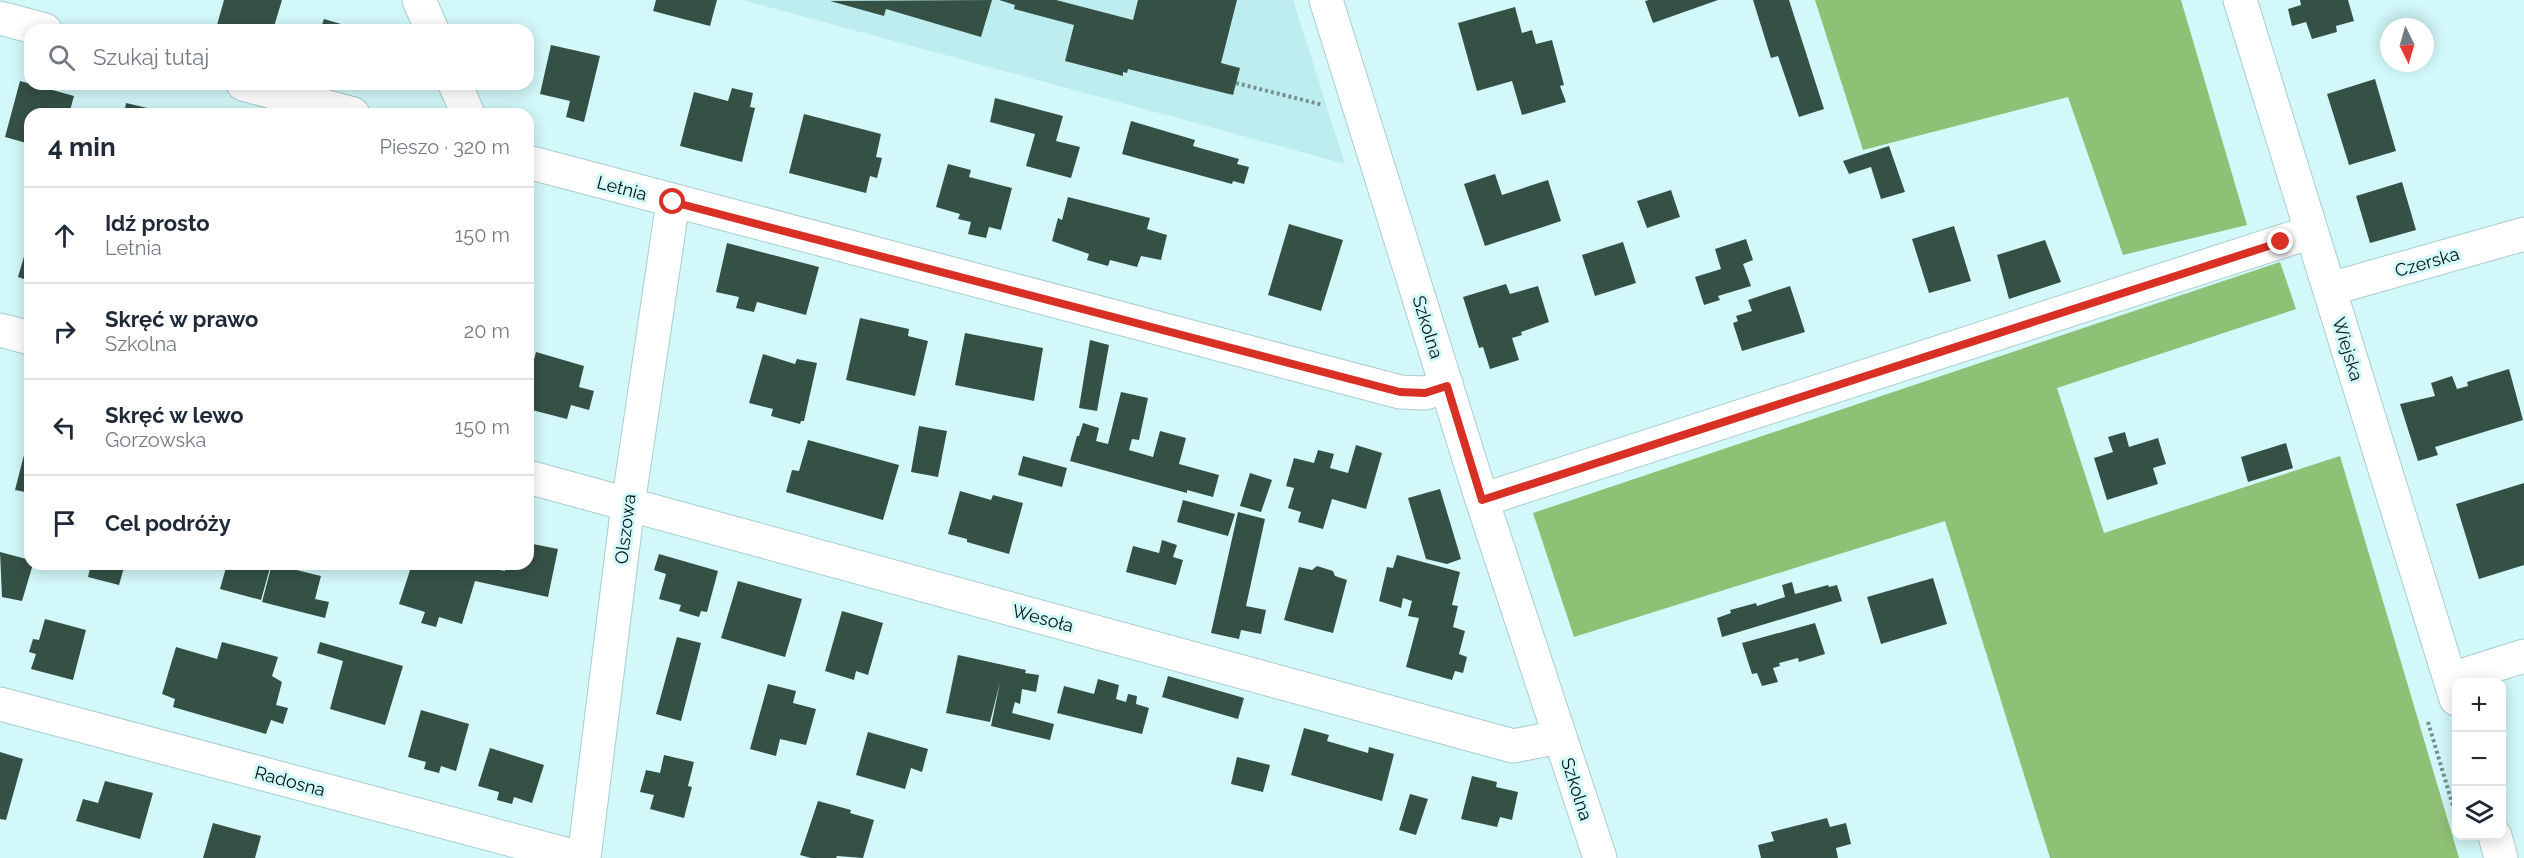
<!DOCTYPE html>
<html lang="pl">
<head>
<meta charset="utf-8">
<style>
	:root { --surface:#fff; --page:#f2f2f3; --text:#1f2937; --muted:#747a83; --line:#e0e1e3 }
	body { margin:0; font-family:Raleway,sans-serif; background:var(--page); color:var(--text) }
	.controls { position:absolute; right:18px; bottom:18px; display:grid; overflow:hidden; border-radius:12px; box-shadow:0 3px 15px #0003 }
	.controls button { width:54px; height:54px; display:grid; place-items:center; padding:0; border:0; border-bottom:2px solid var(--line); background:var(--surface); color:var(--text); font:30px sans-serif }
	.compass { position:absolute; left:2380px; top:18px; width:54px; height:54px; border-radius:50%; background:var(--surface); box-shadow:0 3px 15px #0003; rotate:175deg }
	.stop { position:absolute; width:18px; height:18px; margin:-14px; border:4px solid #d93025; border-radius:50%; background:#fff }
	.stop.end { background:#d93025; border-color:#fff; box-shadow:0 2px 6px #0008 }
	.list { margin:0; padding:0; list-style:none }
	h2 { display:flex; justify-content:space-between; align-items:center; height:78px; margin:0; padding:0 24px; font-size:26px }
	h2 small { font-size:20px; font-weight:400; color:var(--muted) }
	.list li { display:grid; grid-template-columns:39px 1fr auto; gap:18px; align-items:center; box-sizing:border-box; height:96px; padding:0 24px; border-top:2px solid var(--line) }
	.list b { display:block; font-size:22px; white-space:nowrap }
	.list p { margin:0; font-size:20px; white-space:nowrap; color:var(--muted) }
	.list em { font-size:20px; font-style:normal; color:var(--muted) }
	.icon { flex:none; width:33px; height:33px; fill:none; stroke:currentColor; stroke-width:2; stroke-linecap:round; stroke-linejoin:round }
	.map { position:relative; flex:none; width:2524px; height:858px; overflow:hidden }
	.search { position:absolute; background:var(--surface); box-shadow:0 3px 15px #0003; left:24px; top:24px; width:510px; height:66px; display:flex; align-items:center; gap:15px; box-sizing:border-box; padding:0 21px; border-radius:18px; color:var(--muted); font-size:22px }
	.panel { position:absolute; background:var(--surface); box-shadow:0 3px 15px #0003; left:24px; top:108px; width:510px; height:462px; border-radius:18px }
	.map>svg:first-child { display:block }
	.built { fill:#bdedef }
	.forest { fill:#8ec075 }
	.building { fill:#355146 }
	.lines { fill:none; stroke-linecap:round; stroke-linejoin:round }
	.street-casing { stroke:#a9cdcf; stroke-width:35 }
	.path { stroke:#759091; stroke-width:4; stroke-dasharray:3 3; stroke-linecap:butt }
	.street { stroke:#fff; stroke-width:33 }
	.route { stroke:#d93025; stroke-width:8 }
	.labels { text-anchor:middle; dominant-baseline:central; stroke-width:6; stroke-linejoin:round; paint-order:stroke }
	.street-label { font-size:18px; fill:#061414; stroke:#d2f8f9 }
</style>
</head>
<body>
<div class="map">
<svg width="2524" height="858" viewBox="0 0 2524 858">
	<rect width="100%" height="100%" fill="#d2f8f9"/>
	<path class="built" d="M743,0H1293L1345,164L1207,126Z"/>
	<path class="forest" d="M1815,0H2181L2247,225L2123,255L2068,97L1863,150Z
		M2280,262L2296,309L2057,388L2104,533L2340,456L2459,858H2050L1945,521L1574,637L1533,513Z"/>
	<path class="building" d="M224,0H282L273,30H232L217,25Z
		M656,0H717L710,26L653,11Z
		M992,0L981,37L886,9L884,16L830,1Z
		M999,0H1056L1133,20L1138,0H1237L1221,63L1240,68L1233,95L1128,69L1127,73L1123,72V76L1065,61L1074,25L1014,9L1015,5Z
		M1649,0H1718L1653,23L1645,1Z
		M1753,0H1789L1824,109L1799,117L1778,56L1771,58Z
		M2300,0H2348L2354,21L2336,26L2337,32L2312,39L2306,22L2292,26L2288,9L2301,5Z
		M1515,7L1522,33L1532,30L1536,44L1552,40L1564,85L1560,86L1566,102L1522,115L1512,81L1477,91L1458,23Z
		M324,19L358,29V30H320Z
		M551,45L600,56L584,122L566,117L570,101L540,94Z
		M2375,79L2396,151L2349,165L2327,94Z
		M20,81L74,96L69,114H30V144L5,137Z
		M732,88L753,93L750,107L755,108L742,162L680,146L694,92L728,101Z
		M995,98L1063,116L1056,141L1080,147L1071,178L1026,166L1035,134L990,122Z
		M126,103L169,113V114H124Z
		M804,114L881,134L876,157L882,158L877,178L870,176L866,193L789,173Z
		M1131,121L1195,140L1193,146L1239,159L1237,164L1249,167L1244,184L1233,181L1232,184L1122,154Z
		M1889,146L1905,192L1881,199L1871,167L1849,174L1843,161Z
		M948,164L971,170L969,177L1012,188L1001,230L989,227L986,238L968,234L971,222L958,219L960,214L936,207Z
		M1495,174L1502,195L1548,180L1561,221L1485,246L1464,184Z
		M2402,182L2416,230L2370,243L2356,196Z
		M1671,190L1680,217L1647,228L1637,201Z
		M1068,197L1150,218L1147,229L1167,235L1161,260L1141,256L1137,267L1110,260L1108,266L1087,260L1089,254L1052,241L1058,218L1062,220Z
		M1289,224L1343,240L1321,311L1268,295Z
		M1954,226L1971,281L1929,293L1912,239Z
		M30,236V281L18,277Z
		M1746,239L1753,260L1743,264L1751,286L1718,296L1720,300L1704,305L1695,277L1721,269L1715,249Z
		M2045,240L2061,282L2009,299L1997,255Z
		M1623,242L1636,283L1595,296L1582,255Z
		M727,243L819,267L806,315L757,302L754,312L736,308L739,297L716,292Z
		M1506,284L1510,294L1538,286L1549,322L1521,332L1522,335L1512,338L1519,360L1490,369L1483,347L1479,348L1463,297Z
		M1790,286L1805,332L1742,351L1733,323L1738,321L1736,316L1752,311L1748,300Z
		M860,318L909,329L908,336L928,341L915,396L846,380Z
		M965,333L1043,348L1034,401L955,385Z
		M1090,340L1109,345L1097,411L1079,408Z
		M536,352L584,366L579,387L594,391L589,410L571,405L567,419L528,409V382Z
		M763,354L795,364L797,359L817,363L804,421H801L800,424L771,416L773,409L749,403Z
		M2509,369L2523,420L2435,447L2438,455L2418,461L2400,404L2435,396L2431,383L2452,376L2457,389L2468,386L2467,382Z
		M1121,392L1148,398L1139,440L1132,439L1129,450L1153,457L1160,431L1186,438L1179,464L1219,475L1213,497L1187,490V493L1070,461L1077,436H1079L1083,423L1099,428L1096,441L1108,444Z
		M919,426L947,431L938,477L911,472Z
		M2125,432L2129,447L2158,438L2166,464L2153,468L2158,484L2107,500L2094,458L2113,452L2108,437Z
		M808,440L899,465L883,520L786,492L792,470L799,471Z
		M2286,443L2293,468L2248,482L2241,457Z
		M1356,445L1382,453L1366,509L1332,499L1323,529L1298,522L1301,512L1288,508L1294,488L1286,486L1294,458L1314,463L1318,450L1334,454L1330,468L1348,473Z
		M24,455L30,457V493L15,490Z
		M1023,456L1067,468L1062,487L1018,475Z
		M1250,473L1272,480L1261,512L1240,506Z
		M2524,483V565L2479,579L2456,504Z
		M1440,489L1461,559L1447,564L1426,559L1408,498Z
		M960,491L991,500L993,495L1023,503L1009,554L967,542V539L948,534Z
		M1183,500L1235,514L1228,536L1177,522Z
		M1238,512L1265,519L1246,606L1266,610L1261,634L1241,630L1239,639L1211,633Z
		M1162,540L1177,545L1173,557L1183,560L1176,585L1126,572L1133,546L1159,553Z
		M528,543L558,549L548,597L475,581L462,624L439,617L436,627L421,623L425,612L399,604L412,564H490L489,568L505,571L506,564H528Z
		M0,552L30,560V564H33L22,601L2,597Z
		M659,554L718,571L707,612L701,611L699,617L679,611L681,605L659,599L666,574L654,570Z
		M1397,555L1460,572L1452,605L1458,606L1453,627L1465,631L1459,654L1467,657L1463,673L1455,671L1452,680L1406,667L1419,618L1408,616L1412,601L1403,598L1401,608L1379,601L1387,567L1393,568Z
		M91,564H125L119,585L88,577Z
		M227,564H271L261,600L220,589Z
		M272,564L321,576L315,599L329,602L325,618L262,602Z
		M1317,566L1333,571L1335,576L1347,580L1333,633L1284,620L1299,567L1312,570Z
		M1933,578L1947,624L1881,644L1867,597Z
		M738,581L802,599L785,657L721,638Z
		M1792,582L1795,594L1828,585L1829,587L1837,585L1842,601L1722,637L1717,618L1731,613L1730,610L1756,603L1757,606L1785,597L1782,585Z
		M842,611L883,623L868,675L856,671L854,680L825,671Z
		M45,619L86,630L73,680L31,669L36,654L29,652L33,639L39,640Z
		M1815,623L1825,654L1799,662L1798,658L1779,663L1780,666L1773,668L1778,682L1762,686L1757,673L1752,674L1742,643Z
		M677,637L701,643L681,721L656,714Z
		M222,642L278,657L272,676L282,682L276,705L288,708L283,724L271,720L266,734L173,707L175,699L162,694L176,647L217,659Z
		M320,642L403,666L385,725L330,709L343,661L317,653Z
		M958,655L1026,670L1025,673L1039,675L1036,692L1022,689L1020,704L1015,702L1012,713L1054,724L1050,740L991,726L1000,682L990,722L946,713Z
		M1168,676L1244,698L1238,719L1162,697Z
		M1098,679L1119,685L1116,699L1126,702L1128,694L1137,696L1136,704L1149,708L1142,734L1057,713L1064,686L1094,694Z
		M768,684L796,691L793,703L816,709L806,745L780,739L776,756L750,749Z
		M421,710L469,724L456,771L441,766L439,773L424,769L426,762L408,757Z
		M1304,728L1329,735L1327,741L1368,753L1369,747L1394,754L1382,801L1291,775Z
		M868,732L928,749L922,772L911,768L905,789L856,775Z
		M490,748L544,765L532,803L514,797L512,804L497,800L499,792L478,786Z
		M0,752L23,759L6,820L0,819Z
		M664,755L694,762L688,786L692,787L684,818L650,809L654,795L640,792L646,770L660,773Z
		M1237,757L1270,765L1263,792L1231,784Z
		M1472,776L1497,782L1496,787L1518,792L1512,820L1500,817L1497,827L1461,819Z
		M105,781L153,793L140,839L76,821L83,799L98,803Z
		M1410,794L1428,799L1416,835L1399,830Z
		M818,801L851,810L850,813L874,820L863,858L837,856L836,858H811L800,855Z
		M1827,818L1830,827L1846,823L1851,844L1836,848L1838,858H1761L1758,845L1774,841L1771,832Z
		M213,823L261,836L255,858H203Z"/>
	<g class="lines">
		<defs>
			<path id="street" d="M419,0L432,30
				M1326,0L1482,500L1600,858
				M2240,0L2456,699
				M0,18L45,30
				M243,84L353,114
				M455,84L468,114
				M528,162L1400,392L1425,393L1447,386
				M2330,289L2524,234
				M0,330L30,338
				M528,477L1513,746L1559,737
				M1482,500L2311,232
				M2451,679L2524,656
				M0,704L580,858
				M2495,836L2501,858
				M584,858L628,505L673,202"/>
		</defs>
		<use href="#street" class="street-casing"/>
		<path class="path" d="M1236,83L1323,105
			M2428,722L2456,816"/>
		<use href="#street" class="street"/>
	</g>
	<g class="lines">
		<path class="route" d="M673,202L1400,392L1425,393L1447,386L1482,500L2281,242"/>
	</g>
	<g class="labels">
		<g class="street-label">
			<text transform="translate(622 188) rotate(15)">Letnia</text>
			<text transform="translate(2427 262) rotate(-16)">Czerska</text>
			<text transform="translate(1428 327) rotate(73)">Szkolna</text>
			<text transform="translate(2348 349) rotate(73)">Wiejska</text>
			<text transform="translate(625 529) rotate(-83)">Olszowa</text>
			<text transform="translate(1043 618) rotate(15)">Wesoła</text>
			<text transform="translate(290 781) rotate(15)">Radosna</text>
			<text transform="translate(1577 789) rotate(72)">Szkolna</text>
		</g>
	</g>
</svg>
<div class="controls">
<button>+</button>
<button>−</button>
<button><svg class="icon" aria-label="layers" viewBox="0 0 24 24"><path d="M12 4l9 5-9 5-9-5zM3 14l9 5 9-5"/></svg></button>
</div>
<svg class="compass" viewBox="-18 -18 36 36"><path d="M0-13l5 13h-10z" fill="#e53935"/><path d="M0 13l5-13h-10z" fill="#747a83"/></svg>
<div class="stop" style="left:673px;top:202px"></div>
<div class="stop end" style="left:2281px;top:242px"></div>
<div class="search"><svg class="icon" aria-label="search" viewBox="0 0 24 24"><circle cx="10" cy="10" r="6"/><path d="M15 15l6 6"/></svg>Szukaj tutaj</div>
<section class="panel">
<h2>4 min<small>Pieszo · 320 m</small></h2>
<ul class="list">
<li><svg class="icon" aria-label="ahead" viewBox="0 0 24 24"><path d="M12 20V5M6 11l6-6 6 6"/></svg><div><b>Idź prosto</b><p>Letnia</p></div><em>150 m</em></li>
<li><svg class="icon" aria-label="right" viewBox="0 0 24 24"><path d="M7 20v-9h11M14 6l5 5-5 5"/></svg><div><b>Skręć w prawo</b><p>Szkolna</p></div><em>20 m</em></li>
<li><svg class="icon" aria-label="left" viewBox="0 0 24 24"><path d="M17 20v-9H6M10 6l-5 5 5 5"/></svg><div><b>Skręć w lewo</b><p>Gorzowska</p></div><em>150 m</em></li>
<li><svg class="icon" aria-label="arrive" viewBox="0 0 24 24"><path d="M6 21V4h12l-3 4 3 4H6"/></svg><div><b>Cel podróży</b></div></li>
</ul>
</section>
</div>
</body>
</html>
